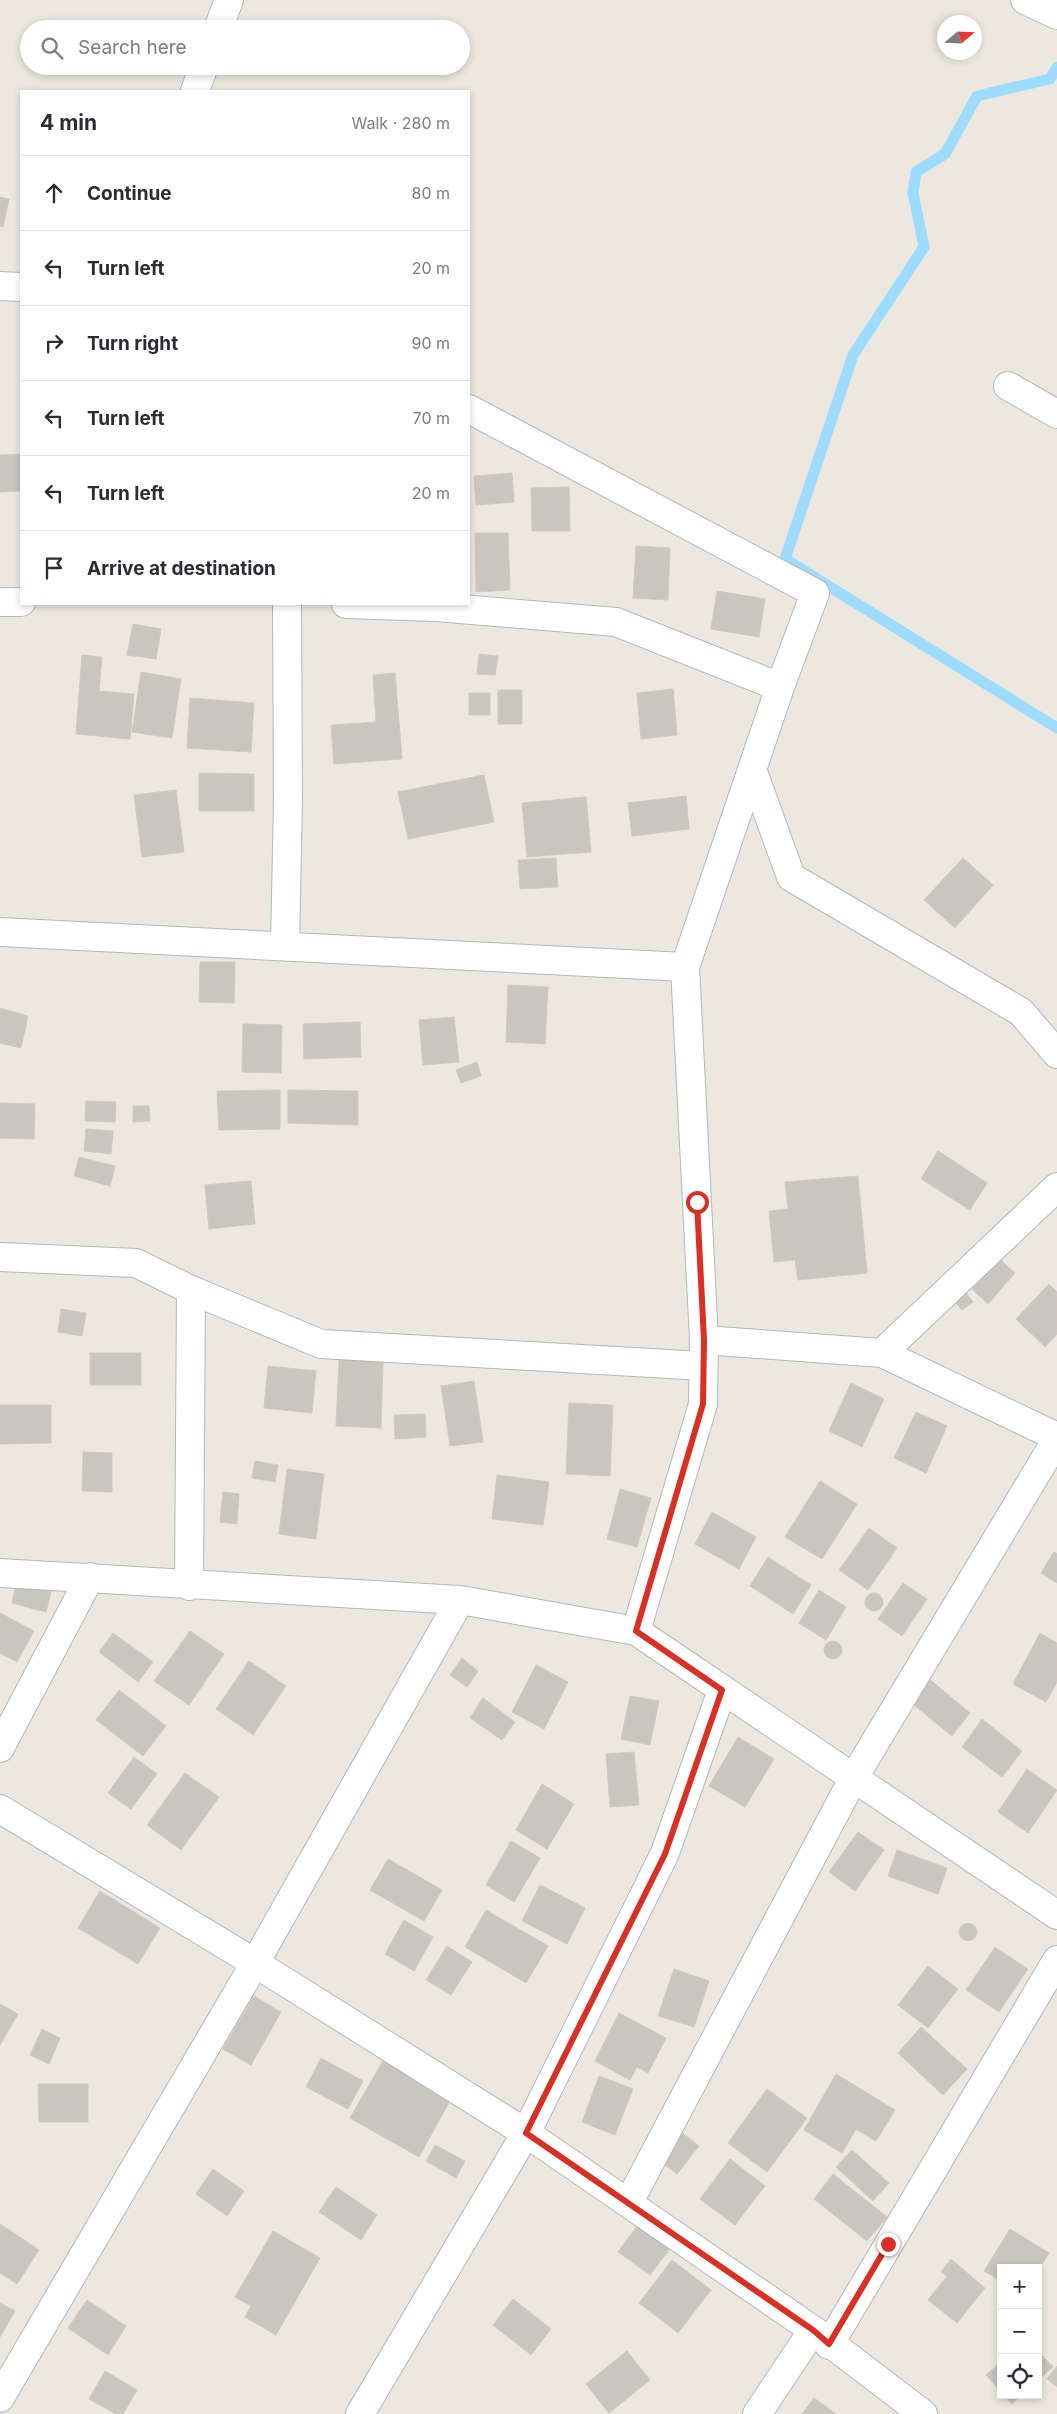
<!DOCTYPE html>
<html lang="en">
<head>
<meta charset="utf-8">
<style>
	:root { --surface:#fff; --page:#f2f2f3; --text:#2b2b33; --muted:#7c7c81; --line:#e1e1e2 }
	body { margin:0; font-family:Inter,sans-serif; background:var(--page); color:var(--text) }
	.controls { position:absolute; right:15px; bottom:15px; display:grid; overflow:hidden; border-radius:0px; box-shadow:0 2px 8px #0003 }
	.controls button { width:45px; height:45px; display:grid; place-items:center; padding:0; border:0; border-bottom:1px solid var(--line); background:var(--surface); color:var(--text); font:25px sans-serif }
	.compass { position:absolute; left:937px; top:15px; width:45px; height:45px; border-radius:50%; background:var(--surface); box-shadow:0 2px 8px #0003; rotate:71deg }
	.stop { position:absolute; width:15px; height:15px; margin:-11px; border:4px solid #d93025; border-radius:50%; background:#fff }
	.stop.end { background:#d93025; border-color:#fff; box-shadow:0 1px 5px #0008 }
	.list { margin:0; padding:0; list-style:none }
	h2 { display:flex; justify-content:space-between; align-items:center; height:65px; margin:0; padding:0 20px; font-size:21px }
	h2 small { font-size:16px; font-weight:400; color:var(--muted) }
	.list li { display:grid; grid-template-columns:32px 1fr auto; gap:15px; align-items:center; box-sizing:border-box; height:75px; padding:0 20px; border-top:1px solid var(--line) }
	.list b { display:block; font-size:19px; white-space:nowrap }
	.list em { font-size:16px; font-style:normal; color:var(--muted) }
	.icon { flex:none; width:28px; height:28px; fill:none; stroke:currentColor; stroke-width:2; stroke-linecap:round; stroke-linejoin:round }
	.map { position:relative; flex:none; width:1057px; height:2414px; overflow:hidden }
	.search { position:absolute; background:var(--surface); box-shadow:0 2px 8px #0003; left:20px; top:20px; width:450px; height:55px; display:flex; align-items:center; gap:12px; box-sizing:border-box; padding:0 18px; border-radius:28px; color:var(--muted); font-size:19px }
	.panel { position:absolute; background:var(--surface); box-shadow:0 2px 8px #0003; left:20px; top:90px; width:450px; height:515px; border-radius:0px }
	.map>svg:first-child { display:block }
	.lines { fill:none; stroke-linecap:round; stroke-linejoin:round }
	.stream { stroke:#9ddcff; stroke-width:11 }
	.building { fill:#c9c5bf; stroke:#d1c9be }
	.minor-casing { stroke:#b3b7bb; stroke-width:30 }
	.minor { stroke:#fff; stroke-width:28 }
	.route { stroke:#d93025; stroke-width:6 }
</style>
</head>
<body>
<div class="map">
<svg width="1057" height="2414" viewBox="0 0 1057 2414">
	<rect width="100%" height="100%" fill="#ece8df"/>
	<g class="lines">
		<path class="stream" d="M1057,67L1050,79L977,96L945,154L916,172L913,193L924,247L853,355L785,559L1057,728"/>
	</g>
	<path class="building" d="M0,197L9,199L3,227L0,226Z
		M21,454V491L0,492V455Z
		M512,473L514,502L476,505L474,476Z
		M569,487L570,531H532L531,488Z
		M475,533H508L510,590L476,592Z
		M636,546L670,548L668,600L633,598Z
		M717,591L765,599L759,637L711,629Z
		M133,624L161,629L156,659L127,655Z
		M479,654L498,656L495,675L477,674Z
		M82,655L102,657L99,691L134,694L130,739L76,734Z
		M141,672L181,679L172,738L132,732Z
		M395,673L402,759L334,764L331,725L376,722L373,675Z
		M673,689L677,735L641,739L637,693Z
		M498,690H522V724H498Z
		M469,693H490V715H469Z
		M190,698L254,703L251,752L187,748Z
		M199,773L254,774V811H199Z
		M484,775L494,822L408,839L398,792Z
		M176,790L184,852L142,857L134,795Z
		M686,796L689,829L632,836L628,803Z
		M586,797L591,852L527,857L522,803Z
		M556,858L558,887L520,889L518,860Z
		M963,858L993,885L955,928L924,900Z
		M200,962H235L234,1003L199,1002Z
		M508,985L548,987L545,1044L506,1042Z
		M0,1008L28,1016L21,1048L0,1043Z
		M454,1017L459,1062L423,1065L419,1020Z
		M360,1022L361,1057L304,1059L303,1024Z
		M243,1024L282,1025L281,1073L242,1072Z
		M477,1062L481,1076L461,1083L456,1070Z
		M280,1090V1129L219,1130L217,1091Z
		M288,1090L358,1091V1125L288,1123Z
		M86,1101L116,1102L115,1122L85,1121Z
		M0,1103L35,1104L34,1139L0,1138Z
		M133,1106H149L150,1121L133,1122Z
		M86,1129L113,1131L111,1154L84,1151Z
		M938,1151L987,1183L970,1210L921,1179Z
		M79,1157L115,1166L110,1186L74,1176Z
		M858,1176L867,1273L798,1280L795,1260L774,1262L769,1211L788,1209L785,1182Z
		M251,1181L255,1224L209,1229L205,1185Z
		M999,1259L1015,1273L988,1304L972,1289Z
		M1049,1284L1057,1292V1334L1045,1347L1016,1319Z
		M962,1288L973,1302L962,1310L950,1297Z
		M61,1309L86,1313L82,1336L58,1332Z
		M90,1353H141V1385H90Z
		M339,1360L383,1362L381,1428L336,1426Z
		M268,1366L316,1371L312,1413L264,1408Z
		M474,1381L483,1442L450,1446L441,1386Z
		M851,1383L884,1399L862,1447L829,1431Z
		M569,1403L613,1405L610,1476L566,1474Z
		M0,1405H51V1443L0,1444Z
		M916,1412L947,1426L926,1473L894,1458Z
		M425,1414L426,1437L395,1439L394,1415Z
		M83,1452L112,1453V1492L82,1491Z
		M255,1461L278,1465L275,1482L252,1478Z
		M287,1469L324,1474L316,1539L279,1534Z
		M497,1475L549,1482L543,1525L492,1519Z
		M820,1481L857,1504L822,1559L785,1537Z
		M620,1489L651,1498L637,1547L607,1539Z
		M223,1492L239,1494L237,1524L220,1522Z
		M712,1512L756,1537L739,1569L695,1544Z
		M869,1528L897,1548L868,1590L839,1570Z
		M1054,1552L1057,1554V1583L1041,1573Z
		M768,1557L811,1585L793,1614L750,1586Z
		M18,1576L53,1584L46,1612L12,1603Z
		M903,1583L927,1599L902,1636L878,1619Z
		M819,1590L846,1607L826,1640L799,1623Z
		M865 1602a9 9 0 1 1 18 0a9 9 0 1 1-18 0Z
		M0,1613L34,1631L17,1662L0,1653Z
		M190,1631L224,1654L189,1705L154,1681Z
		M113,1633L153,1662L138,1682L99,1652Z
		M1040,1633L1057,1643V1682L1046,1702L1013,1684Z
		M824 1650a9 9 0 1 1 18 0a9 9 0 1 1-18 0Z
		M462,1658L478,1671L467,1687L450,1675Z
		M249,1661L286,1686L253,1735L216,1709Z
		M536,1665L568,1682L544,1729L512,1712Z
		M928,1678L970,1713L952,1736L909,1701Z
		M119,1690L166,1726L143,1756L96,1720Z
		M630,1696L659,1701L650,1745L621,1739Z
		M483,1698L515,1722L502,1740L470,1718Z
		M982,1719L1022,1751L1002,1777L962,1747Z
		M738,1737L774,1759L745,1807L709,1786Z
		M634,1752L639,1805L610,1807L606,1754Z
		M134,1757L157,1774L131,1809L108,1793Z
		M1027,1769L1057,1790L1028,1833L998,1812Z
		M185,1773L219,1797L181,1850L147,1825Z
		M542,1784L574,1804L547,1849L516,1830Z
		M858,1832L884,1850L855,1891L829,1872Z
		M511,1841L540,1858L514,1902L486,1885Z
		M897,1850L947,1868L938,1894L888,1876Z
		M388,1859L442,1890L424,1921L370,1890Z
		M540,1885L585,1908L567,1944L522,1921Z
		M100,1891L160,1928L138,1964L78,1928Z
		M486,1910L548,1946L526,1983L465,1947Z
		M404,1920L433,1937L414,1971L385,1954Z
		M959 1932a9 9 0 1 1 18 0a9 9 0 1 1-18 0Z
		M447,1946L472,1962L451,1995L426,1980Z
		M995,1947L1028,1969L999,2012L966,1990Z
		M928,1966L958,1989L928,2028L898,2005Z
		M674,1969L709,1981L694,2027L658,2016Z
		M254,1996L281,2012L251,2065L223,2049Z
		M0,2004L18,2014L0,2045Z
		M619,2013L666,2038L648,2073L637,2067L630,2080L595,2061Z
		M921,2027L967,2069L943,2095L898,2053Z
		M42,2029L60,2038L49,2064L30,2055Z
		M321,2058L363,2081L348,2109L306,2087Z
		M384,2059L452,2097L419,2157L350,2118Z
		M836,2074L895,2110L876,2141L856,2129L842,2153L804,2130Z
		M599,2076L633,2089L615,2135L582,2122Z
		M38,2084H88V2122H39Z
		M767,2089L807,2118L767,2172L728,2143Z
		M680,2131L699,2146L677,2174L659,2160Z
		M435,2145L465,2161L456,2178L426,2161Z
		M852,2150L889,2183L873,2201L836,2167Z
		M730,2159L765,2186L735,2225L700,2199Z
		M213,2169L244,2191L227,2216L196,2194Z
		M833,2174L887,2217L867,2241L814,2199Z
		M336,2187L377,2215L361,2240L319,2212Z
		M643,2218L675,2242L650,2275L618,2252Z
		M0,2224L39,2250L17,2284L0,2273Z
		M1010,2229L1049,2253L1038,2271V2268H1001V2281L984,2271Z
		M273,2231L320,2258L276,2335L245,2317L251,2306L235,2297Z
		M951,2259L985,2288L957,2323L928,2300L947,2276L941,2272Z
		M672,2260L711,2290L678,2333L639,2303Z
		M513,2299L551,2329L531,2355L493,2325Z
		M87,2300L126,2326L108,2355L68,2328Z
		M0,2303L15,2311L0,2337Z
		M627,2351L650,2380L609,2413L586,2384Z
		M1038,2351L1053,2367L1038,2380Z
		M1001,2362V2392L986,2375Z
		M1057,2366V2387L1047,2379Z
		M105,2371L137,2390L123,2414H116L89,2399Z
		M1004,2395H1021L1012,2404Z
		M814,2398L836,2414H802Z"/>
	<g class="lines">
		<defs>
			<path id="minor" d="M1025,0L1057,15
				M218,29L229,0
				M195,91L204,66
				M0,286L21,287
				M1008,386L1057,414
				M469,409L815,593L780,687L685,967L704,1340L703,1404L636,1631
				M0,602H21
				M346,604L436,607L616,622L780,687
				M752,769L791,877L1021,1012L1057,1054
				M0,932L685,967
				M285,945L288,800L287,604
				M0,1257L136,1263L191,1290L321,1344L703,1366
				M704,1340L882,1353L1057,1437
				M882,1353L1057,1187
				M0,1573L460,1600L636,1631L1057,1915
				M189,1586L191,1290
				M0,1748L90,1577
				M0,1809L255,1963L526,2133L813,2330L923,2414
				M629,2202L853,1779L1057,1439
				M829,2345L1057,1960
				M0,2398L255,1963L460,1600
				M360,2414L526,2133L665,1853L722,1690
				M757,2414L813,2330"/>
		</defs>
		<use href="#minor" class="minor-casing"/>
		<use href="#minor" class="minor"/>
	</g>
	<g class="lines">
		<path class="route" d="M697,1202L704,1340L703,1404L636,1631L722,1690L665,1854L526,2133L813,2330L829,2344L888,2244"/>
	</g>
</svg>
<div class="controls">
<button>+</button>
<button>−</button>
<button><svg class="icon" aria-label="locate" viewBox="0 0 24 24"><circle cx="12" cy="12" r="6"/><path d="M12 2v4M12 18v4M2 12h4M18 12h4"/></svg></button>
</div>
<svg class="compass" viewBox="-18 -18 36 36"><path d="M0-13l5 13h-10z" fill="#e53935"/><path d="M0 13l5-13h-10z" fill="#7c7c81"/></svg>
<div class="stop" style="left:697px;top:1202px"></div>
<div class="stop end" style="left:888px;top:2244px"></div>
<div class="search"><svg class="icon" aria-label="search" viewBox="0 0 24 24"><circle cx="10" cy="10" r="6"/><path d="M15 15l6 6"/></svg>Search here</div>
<section class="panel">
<h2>4 min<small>Walk · 280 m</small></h2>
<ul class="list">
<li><svg class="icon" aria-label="ahead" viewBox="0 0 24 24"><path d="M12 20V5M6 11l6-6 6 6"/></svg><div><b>Continue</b></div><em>80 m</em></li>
<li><svg class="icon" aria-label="left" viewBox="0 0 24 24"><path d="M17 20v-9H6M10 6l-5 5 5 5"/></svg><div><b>Turn left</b></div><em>20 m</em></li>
<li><svg class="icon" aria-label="right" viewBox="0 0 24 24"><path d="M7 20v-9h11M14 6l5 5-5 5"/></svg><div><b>Turn right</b></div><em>90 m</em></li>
<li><svg class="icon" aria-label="left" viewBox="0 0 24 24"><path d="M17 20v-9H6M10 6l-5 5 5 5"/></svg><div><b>Turn left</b></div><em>70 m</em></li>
<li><svg class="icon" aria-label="left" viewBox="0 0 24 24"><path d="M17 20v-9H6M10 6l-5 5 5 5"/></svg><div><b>Turn left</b></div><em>20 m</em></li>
<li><svg class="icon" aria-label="arrive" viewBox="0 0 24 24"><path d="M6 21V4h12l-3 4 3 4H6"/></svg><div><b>Arrive at destination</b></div></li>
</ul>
</section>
</div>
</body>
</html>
